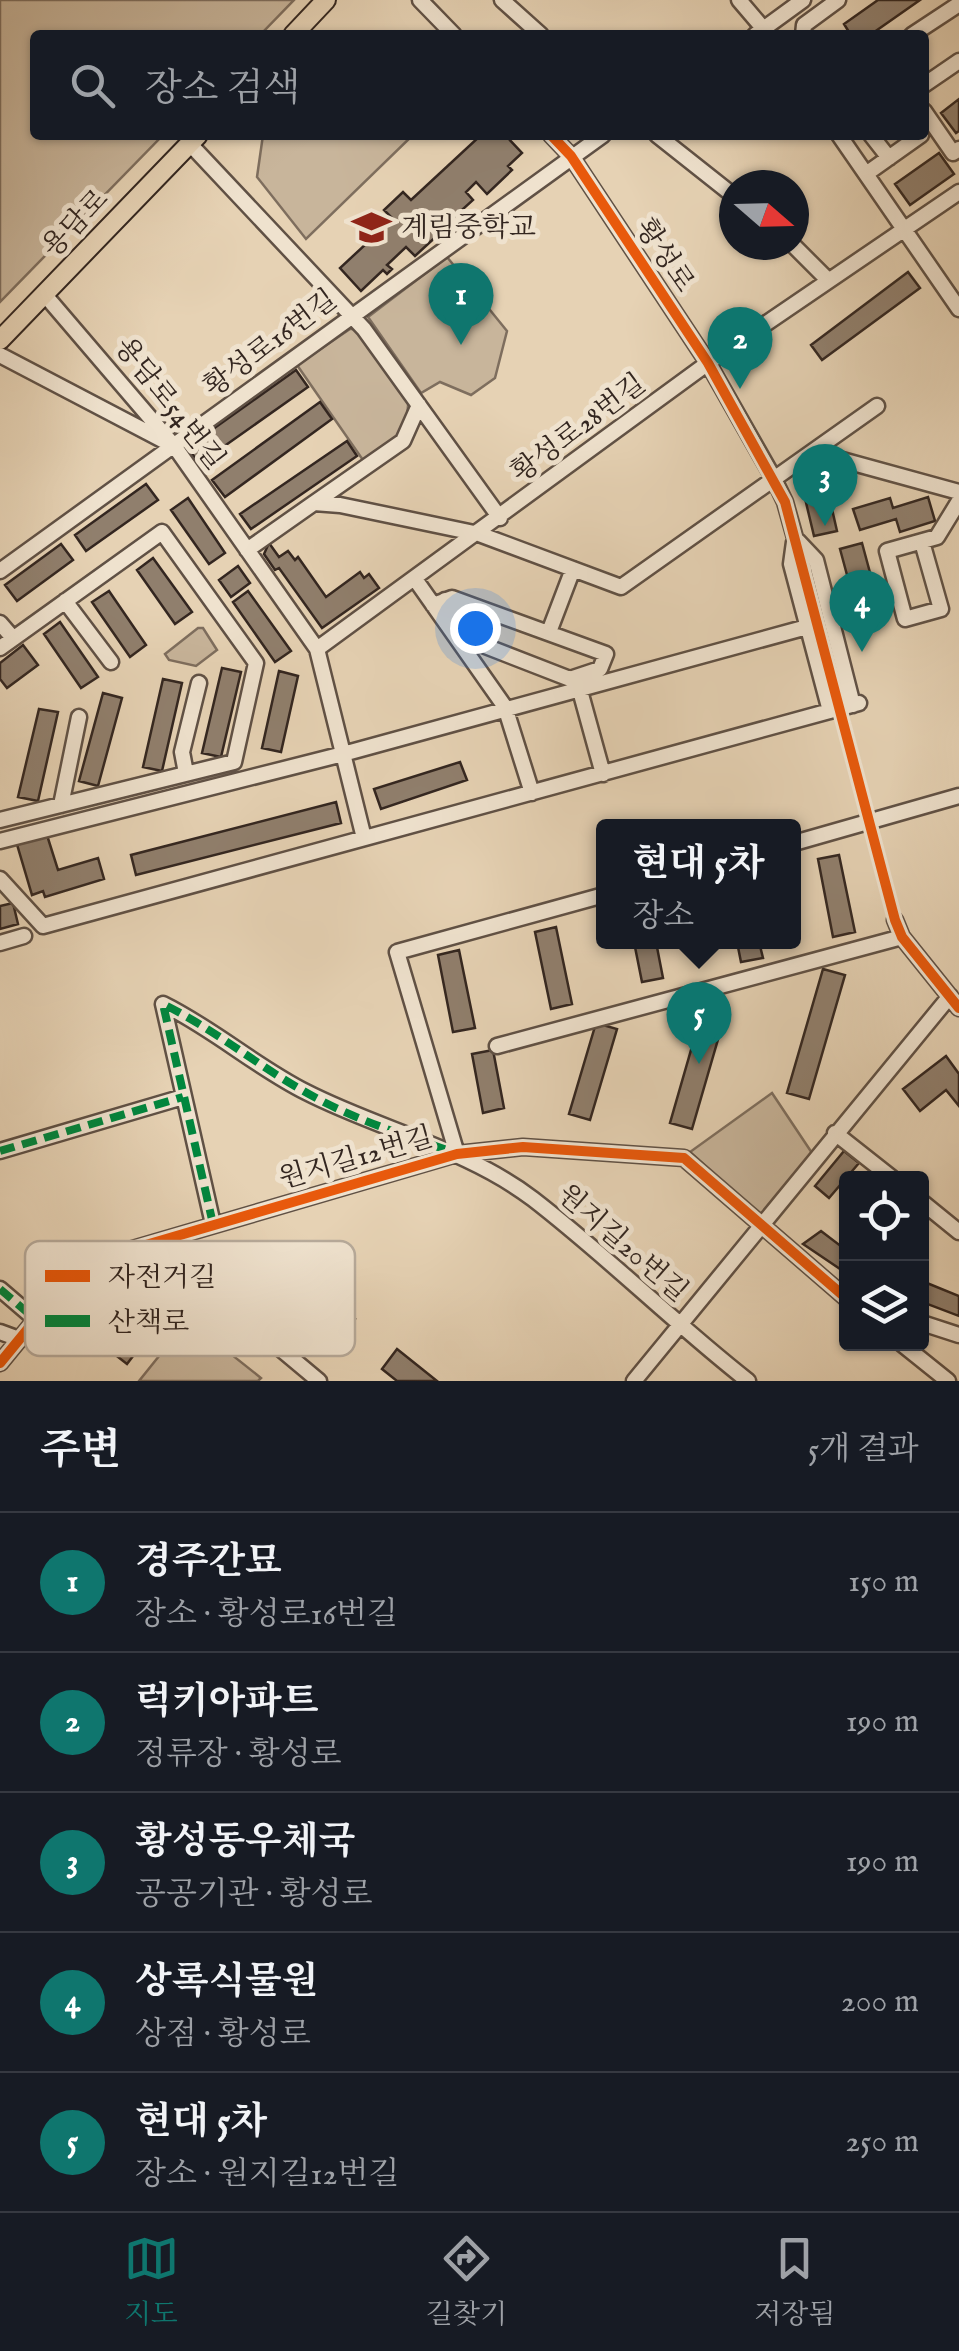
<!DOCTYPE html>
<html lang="ko">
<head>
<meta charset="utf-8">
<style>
	:root { --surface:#171b24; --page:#20242c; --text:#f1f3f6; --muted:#9ea1a6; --line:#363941; --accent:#0f766e }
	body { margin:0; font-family:"IM FELL English","Noto Serif KR",serif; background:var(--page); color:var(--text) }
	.controls { position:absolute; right:30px; bottom:30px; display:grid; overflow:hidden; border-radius:10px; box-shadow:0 2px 8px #0004 }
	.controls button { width:90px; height:90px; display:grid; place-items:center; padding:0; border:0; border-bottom:2px solid var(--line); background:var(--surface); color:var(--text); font:50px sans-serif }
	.compass { position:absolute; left:719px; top:170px; width:90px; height:90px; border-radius:50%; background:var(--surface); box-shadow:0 2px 8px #0004; rotate:110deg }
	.you { position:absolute; left:475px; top:628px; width:35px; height:35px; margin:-25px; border:8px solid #fff; border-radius:50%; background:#1a73e8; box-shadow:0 0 0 15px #1a73e833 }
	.badge { display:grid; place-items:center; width:65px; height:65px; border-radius:50%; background:var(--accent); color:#fff; font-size:32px; font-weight:700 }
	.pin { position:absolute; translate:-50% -82px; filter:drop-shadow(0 2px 5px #0008) }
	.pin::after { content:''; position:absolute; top:52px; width:35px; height:30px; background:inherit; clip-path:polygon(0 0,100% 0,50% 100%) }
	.popup { position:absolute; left:596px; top:819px; width:205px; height:130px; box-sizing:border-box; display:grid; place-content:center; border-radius:10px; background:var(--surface); filter:drop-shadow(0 2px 8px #0005); font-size:32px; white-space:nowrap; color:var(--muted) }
	.popup b { font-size:38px; color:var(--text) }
	.popup::after { content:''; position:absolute; left:50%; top:100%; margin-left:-20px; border:20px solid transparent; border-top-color:var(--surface) }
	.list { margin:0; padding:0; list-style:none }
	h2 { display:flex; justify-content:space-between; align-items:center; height:130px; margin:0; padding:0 40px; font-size:42px }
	h2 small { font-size:32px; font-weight:400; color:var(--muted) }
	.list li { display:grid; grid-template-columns:65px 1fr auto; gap:30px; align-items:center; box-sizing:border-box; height:140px; padding:0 40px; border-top:2px solid var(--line) }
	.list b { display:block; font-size:38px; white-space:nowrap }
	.list p { margin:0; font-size:32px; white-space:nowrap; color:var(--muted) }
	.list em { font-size:32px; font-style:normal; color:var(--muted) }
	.icon { flex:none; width:55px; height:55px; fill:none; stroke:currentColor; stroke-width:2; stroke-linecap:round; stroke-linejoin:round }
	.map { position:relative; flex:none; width:959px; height:1381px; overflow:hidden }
	.search { position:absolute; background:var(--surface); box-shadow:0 2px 8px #0004; left:30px; right:30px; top:30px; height:110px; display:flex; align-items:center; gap:25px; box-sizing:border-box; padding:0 35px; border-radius:10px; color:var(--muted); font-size:38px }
	.sheet { height:830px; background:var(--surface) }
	nav { display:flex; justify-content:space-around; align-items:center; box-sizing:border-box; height:140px; border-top:2px solid var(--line); background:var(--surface); font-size:28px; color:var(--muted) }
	nav a { display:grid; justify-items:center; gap:5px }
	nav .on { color:var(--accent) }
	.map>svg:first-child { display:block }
	.green { fill:#c8b59b; stroke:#7e6e5e; stroke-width:2.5 }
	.building { fill:#907f6d; stroke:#332620; stroke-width:2.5 }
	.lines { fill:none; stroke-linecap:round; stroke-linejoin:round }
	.minor-tunnel { stroke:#c2b096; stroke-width:14; stroke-dasharray:14 7; stroke-linecap:butt }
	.minor-casing { stroke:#605145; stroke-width:19 }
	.major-casing { stroke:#332620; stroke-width:22 }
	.minor { stroke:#efe2ce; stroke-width:14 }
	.major { stroke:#e6d2b4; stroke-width:18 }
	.quiet { stroke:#00873e; stroke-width:8; stroke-dasharray:15 8; stroke-linecap:butt }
	.cycleway-casing { stroke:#efe2ce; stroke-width:16 }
	.cycleway { stroke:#e8590c; stroke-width:10 }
	.labels { text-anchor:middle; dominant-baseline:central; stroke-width:10; stroke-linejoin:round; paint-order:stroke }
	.street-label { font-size:28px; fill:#332620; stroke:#efe2ce }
	.poi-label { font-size:28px; fill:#332620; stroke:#efe2ce; text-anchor:start }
	.key { fill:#efe2ce; stroke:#b7aa9a; stroke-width:2.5 }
	.key-label { font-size:28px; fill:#332620 }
</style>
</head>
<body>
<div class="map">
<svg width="959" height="1381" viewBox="0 0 959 1381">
	<rect width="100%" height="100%" fill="#e6d2b4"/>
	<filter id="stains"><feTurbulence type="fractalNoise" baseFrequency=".002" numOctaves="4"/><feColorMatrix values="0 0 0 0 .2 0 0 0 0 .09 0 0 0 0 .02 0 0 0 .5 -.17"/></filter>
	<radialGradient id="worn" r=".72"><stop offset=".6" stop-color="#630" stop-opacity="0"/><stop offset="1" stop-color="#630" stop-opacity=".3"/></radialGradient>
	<path class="green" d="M0,0H294L260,35H35V135H163L0,302Z
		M263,135H413L306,239L257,177Z
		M447,257L507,331L495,378L471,395L440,382L421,393L368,317Z
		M350,329H356L408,401C410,432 387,446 365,463L297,365Z
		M198,628H203L217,650L196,666L169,660L165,654Z
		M772,1093L812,1153L760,1216L690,1152Z
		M188,1320L261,1378L258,1381H139Z"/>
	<path class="building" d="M878,0H920L870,35H845L849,32L844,24Z
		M959,99V131L956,133L941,113Z
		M481,135H505L522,153L508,166L512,170L487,194L476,182L466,192L473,200L451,220L447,215L434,227L440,233L415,256L406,247L387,265L392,269L387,274L383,270L361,291L340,268L393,219L384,210L403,192L411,200Z
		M939,153L954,174L910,205L895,184Z
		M908,272L920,288L822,360L811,345Z
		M296,370L308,387L199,464L191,452L192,444Z
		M320,402L332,419L225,497L212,480Z
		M347,441L357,456L251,529L240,514Z
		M824,474L837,531L814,536L803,490L811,488L809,478Z
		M146,484L158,500L86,551L75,535Z
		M928,497L935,521L900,532L896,519L860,530L853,509L890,498L893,508Z
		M188,498L225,553L209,564L171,510Z
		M269,543L279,557L288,551L295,560L298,557L326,597L360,572L364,578L369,574L379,588L322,628L279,568L275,570L264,554Z
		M862,543L882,617L860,623L840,549Z
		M61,544L73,560L17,601L5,585Z
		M153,558L192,612L175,624L137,570Z
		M238,566L250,583L231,597L219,580Z
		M109,591L146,645L130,657L92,602Z
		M248,591L291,651L275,662L233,602Z
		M60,622L98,677L81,688L44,634Z
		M23,645L38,665L7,688L0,679V663Z
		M222,668L241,672L221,757L202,753Z
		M279,671L298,676L281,752L262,748Z
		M163,679L182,683L162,771L143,767Z
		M103,693L122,698L98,786L79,781Z
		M39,709L58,712L38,801L18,797Z
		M460,762L467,780L381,809L374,789Z
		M336,802L341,823L136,875L131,855Z
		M46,832L58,870L98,858L104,879L45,897L43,891L32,895L16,841Z
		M839,855L855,932L833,937L818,859Z
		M13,903L18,924L0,929V906Z
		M556,927L572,1004L551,1009L535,932Z
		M634,942H656L663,978L642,982Z
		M737,942H759L763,958L741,962Z
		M459,950L475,1028L453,1032L438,955Z
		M823,969L845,975L809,1099L787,1093Z
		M706,998L728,1005L692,1129L670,1123Z
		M596,1023L617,1029L590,1120L569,1114Z
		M493,1050L504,1108L483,1113L472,1054Z
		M946,1056L959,1074V1106L946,1090L920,1111L903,1089Z
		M844,1151L859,1163L829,1198L815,1186Z
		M821,1231L846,1250V1273L803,1244Z
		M263,1244L355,1319L341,1337L248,1262Z
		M153,1272L181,1293L127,1364L90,1335L103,1319L112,1326Z
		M922,1281L959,1296V1316L922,1302Z
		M397,1349L437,1381H397L382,1369Z"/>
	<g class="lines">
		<path class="minor-tunnel" d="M804,570L895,920"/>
		<defs>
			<path id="minor" d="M420,0L454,35
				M502,0L541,35
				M739,0L768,34
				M755,35L803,0
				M803,35L804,25L838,0
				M912,35L959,4
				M924,85L959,61
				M924,111L953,153L959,149
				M551,135L571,156L708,363L773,477L785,502L804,570
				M657,135L734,196
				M839,135L959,309
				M871,135L889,158
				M190,144L364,329L500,518
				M866,174L921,135
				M793,245L828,280
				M45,295L175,447L317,649L364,838
				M0,355L170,444
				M813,452L959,492
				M314,503L403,441L419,405
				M798,541L816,560L853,705
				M794,542L791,564L830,711
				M922,542L941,609L905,619L887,551L937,537L959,501
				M247,550L314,503L340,505L479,534L621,587L877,406
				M0,571L603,135
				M415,579L505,707L532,793
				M65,601L111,662
				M433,605L452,598L606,654L600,669L570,679L480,644L445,600
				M0,623L13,638
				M549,632L573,569
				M0,648L162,532L256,663L234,762L0,820
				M317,649L708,363L959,192
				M579,687L603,774
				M186,773L182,752L199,683
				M61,805L79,717
				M0,841L343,754L807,627
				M794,843L959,796
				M0,879L43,926L859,703
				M895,920L902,937L959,1008
				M0,943L24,936
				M497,1046L902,937
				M835,1133L892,1178
				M0,1151L183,1097
				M457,1154L397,952L604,895
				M922,1202L959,1232
				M213,1224L163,1004C214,1029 256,1067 306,1092C380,1130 466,1148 533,1199C607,1256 674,1323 748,1381
				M154,1243L319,1381
				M0,1289L35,1319
				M922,1323L959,1335
				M0,1332L19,1339
				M902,1344L948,1381
				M0,1363L81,1264L457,1154L523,1147L684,1158L846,1298
				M634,1381L950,996"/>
			<path id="major" d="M293,35L326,0
				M0,340L198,135"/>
		</defs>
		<use href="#minor" class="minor-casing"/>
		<use href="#major" class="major-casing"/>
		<use href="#minor" class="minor"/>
		<use href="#major" class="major"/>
		<path class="quiet" d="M0,1151L183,1097
			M213,1224L163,1004C212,1028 253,1062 300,1089C349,1118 403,1135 456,1153
			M0,1289L35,1319"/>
		<defs>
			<path id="cycleway" d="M551,135L571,156L708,363L785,502L895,920L902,937L959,1008
				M0,1363L81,1264L457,1154L523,1147L684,1158L846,1298"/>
		</defs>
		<use href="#cycleway" class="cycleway-casing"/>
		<use href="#cycleway" class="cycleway"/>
	</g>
	<defs>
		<symbol id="school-bare" viewBox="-9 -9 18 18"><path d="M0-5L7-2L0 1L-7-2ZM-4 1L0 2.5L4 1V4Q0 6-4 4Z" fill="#8f2418" stroke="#efe2ce" stroke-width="2.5" paint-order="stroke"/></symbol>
	</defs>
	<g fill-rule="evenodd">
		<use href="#school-bare" x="344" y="200" width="55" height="55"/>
	</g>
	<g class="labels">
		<g class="street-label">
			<text transform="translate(76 224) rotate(-46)">용담로</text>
			<text transform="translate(664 256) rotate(56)">황성로</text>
			<text transform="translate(271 344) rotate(-37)">황성로16번길</text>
			<text transform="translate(169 404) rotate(52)">용담로54번길</text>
			<text transform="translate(579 429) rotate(-37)">황성로28번길</text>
			<text transform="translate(356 1159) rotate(-16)">원지길12번길</text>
			<text transform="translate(622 1244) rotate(41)">원지길20번길</text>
		</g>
		<g class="poi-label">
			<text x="401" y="228">계림중학교</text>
		</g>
	</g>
	<rect x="25" y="1241" width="330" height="115" rx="15" class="key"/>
	<rect x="45" y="1270" width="45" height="12" fill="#e8590c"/>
	<rect x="45" y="1315" width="45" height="12" fill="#00873e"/>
	<g class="key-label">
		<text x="108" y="1286">자전거길</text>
		<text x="108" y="1331">산책로</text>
	</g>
	<rect width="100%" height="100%" filter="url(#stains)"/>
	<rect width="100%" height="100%" fill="url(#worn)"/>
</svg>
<div class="controls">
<button><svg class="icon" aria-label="locate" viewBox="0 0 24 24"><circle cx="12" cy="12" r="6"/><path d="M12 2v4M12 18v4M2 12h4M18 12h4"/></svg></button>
<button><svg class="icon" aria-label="layers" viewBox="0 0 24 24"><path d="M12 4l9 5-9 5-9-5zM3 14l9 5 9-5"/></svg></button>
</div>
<svg class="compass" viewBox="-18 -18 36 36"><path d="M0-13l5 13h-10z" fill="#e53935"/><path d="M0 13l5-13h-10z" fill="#9ea1a6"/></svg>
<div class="you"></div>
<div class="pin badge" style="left:461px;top:345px">1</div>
<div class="pin badge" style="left:740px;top:389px">2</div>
<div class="pin badge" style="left:825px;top:526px">3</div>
<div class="pin badge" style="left:862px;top:652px">4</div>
<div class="pin badge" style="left:699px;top:1064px">5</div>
<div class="popup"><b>현대 5차</b>장소</div>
<div class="search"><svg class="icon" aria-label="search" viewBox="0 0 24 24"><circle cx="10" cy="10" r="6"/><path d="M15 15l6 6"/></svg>장소 검색</div>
</div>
<section class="sheet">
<h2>주변<small>5개 결과</small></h2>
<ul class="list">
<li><span class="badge">1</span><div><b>경주간묘</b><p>장소 · 황성로16번길</p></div><em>150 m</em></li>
<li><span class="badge">2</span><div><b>럭키아파트</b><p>정류장 · 황성로</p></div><em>190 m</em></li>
<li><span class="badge">3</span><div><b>황성동우체국</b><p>공공기관 · 황성로</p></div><em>190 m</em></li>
<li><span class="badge">4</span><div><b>상록식물원</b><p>상점 · 황성로</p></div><em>200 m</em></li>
<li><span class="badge">5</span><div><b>현대 5차</b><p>장소 · 원지길12번길</p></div><em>250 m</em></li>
</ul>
</section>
<nav>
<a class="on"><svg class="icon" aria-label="map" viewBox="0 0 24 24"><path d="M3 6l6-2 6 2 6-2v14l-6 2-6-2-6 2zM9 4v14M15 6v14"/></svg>지도</a>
<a><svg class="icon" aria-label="directions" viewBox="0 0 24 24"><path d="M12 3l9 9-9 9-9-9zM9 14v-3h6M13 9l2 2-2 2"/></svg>길찾기</a>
<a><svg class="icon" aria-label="saved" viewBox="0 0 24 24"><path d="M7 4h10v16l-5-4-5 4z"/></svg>저장됨</a>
</nav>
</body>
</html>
